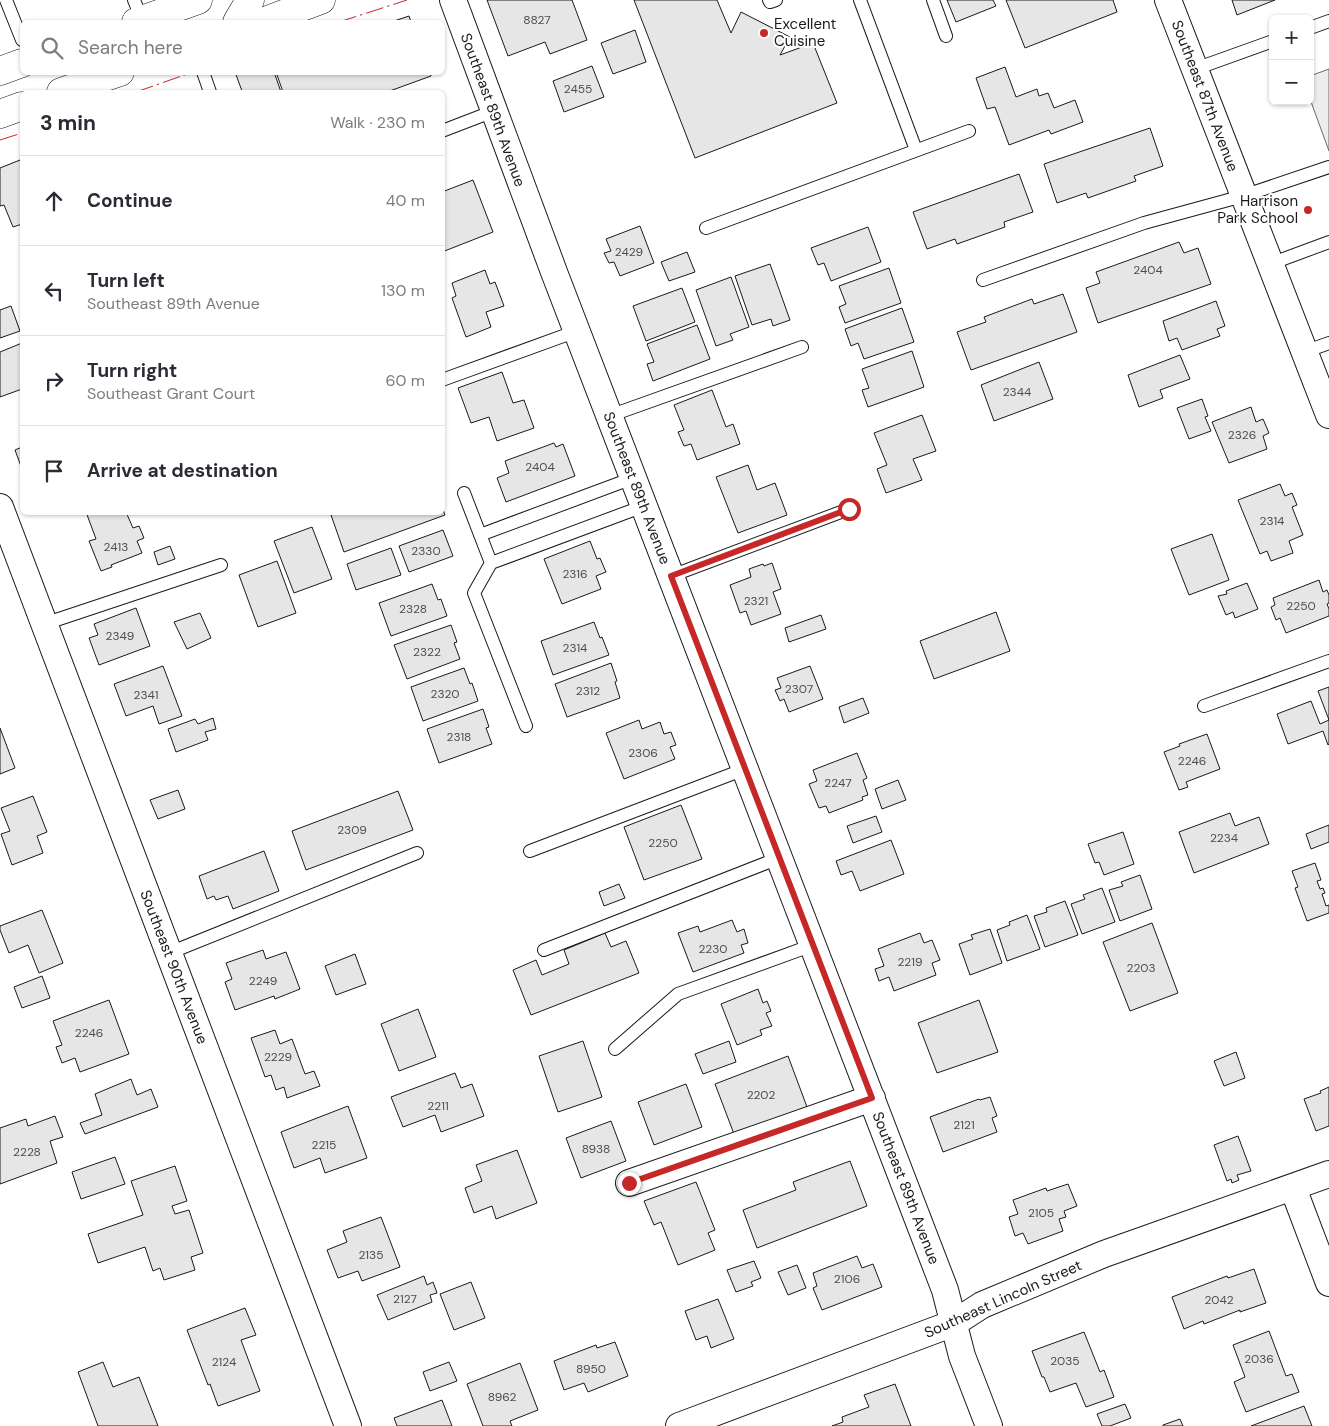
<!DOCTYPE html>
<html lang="en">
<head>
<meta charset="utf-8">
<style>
	:root { --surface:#fff; --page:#f2f2f3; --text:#2b2b33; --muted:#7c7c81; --line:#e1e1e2 }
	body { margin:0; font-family:"DM Sans",sans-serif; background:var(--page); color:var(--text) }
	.controls { position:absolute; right:15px; top:15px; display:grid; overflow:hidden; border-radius:8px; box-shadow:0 1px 4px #0004 }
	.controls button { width:45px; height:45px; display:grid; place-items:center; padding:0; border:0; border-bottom:1px solid var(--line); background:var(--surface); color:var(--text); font:25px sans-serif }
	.stop { position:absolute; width:15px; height:15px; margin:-11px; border:4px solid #c62828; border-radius:50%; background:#fff }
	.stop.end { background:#c62828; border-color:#fff; box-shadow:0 1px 5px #0008 }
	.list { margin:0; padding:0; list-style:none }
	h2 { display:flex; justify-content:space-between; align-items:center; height:65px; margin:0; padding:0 20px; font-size:21px }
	h2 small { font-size:16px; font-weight:400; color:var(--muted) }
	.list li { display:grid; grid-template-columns:32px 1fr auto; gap:15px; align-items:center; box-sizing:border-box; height:90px; padding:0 20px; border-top:1px solid var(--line) }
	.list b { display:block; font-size:19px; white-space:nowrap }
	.list p { margin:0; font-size:16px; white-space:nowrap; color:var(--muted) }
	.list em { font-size:16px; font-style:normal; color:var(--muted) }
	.icon { flex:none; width:28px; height:28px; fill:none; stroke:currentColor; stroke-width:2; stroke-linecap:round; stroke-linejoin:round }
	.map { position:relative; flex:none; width:1329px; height:1426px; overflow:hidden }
	.search { position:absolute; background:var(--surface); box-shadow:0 1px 4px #0004; left:20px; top:20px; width:425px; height:55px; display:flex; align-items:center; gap:12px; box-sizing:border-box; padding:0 18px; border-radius:8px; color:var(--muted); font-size:19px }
	.panel { position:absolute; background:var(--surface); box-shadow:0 1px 4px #0004; left:20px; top:90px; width:425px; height:425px; border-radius:8px }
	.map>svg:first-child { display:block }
	.built { fill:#ededed; stroke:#6a6a6a }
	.building { fill:#e6e6e6; stroke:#1a1a1a }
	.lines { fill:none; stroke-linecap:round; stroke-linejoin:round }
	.lane-casing { stroke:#1a1a1a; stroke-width:14 }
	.street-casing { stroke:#1a1a1a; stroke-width:28 }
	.primary-casing { stroke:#1a1a1a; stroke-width:29 }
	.lane { stroke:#fff; stroke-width:12 }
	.street { stroke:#fff; stroke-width:26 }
	.primary { stroke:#fff; stroke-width:28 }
	.power { stroke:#c62828; stroke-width:1; stroke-dasharray:18 4 2.5 4; stroke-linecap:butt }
	.route { stroke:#c62828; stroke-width:6 }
	.poi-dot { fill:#c62828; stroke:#fff; stroke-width:2 }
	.labels { text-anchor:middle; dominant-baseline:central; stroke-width:4; stroke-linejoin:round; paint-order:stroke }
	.number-label { font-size:12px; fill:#4d4d4d }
	.poi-label { font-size:15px; fill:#1a1a1a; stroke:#fff; text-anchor:start }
	.street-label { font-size:15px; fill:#1a1a1a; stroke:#fff }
</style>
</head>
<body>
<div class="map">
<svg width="1329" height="1426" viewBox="0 0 1329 1426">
	<rect width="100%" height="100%" fill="#fff"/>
	<path class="built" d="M1329,69V151L1310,99V76Z"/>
	<path class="building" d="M487,0H572L587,40L550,54L545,42L508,56Z
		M634,0H717L731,33L741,12L790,37L780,55L813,43L837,103L695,158Z
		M947,0H993L996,6L956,22Z
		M1006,0H1113L1117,12L1025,48Z
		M1232,0H1275L1237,15Z
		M409,16L411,22H391Z
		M635,30L646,62L613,74L601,43Z
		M592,66L604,97L564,112L553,81Z
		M1005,67L1016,97L1037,89L1039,96L1048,93L1054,108L1075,100L1083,122L1051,134L1049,130L1009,145L995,107L987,109L976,78Z
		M235,72H274L281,92H238L242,91Z
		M276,72H430L431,76L387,92H283Z
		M1150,128L1163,166L1134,176L1136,181L1088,198L1086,193L1057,203L1044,164Z
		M20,160L22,166V224L13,227L4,205L0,206V168Z
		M1019,174L1033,212L1004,222L1005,227L957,244L955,239L927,249L913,212Z
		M473,180L493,232L442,252V192Z
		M640,226L654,263L620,276L614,262L609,263L604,253L611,251L606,239Z
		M868,227L881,262L831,281L824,263L818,265L811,248Z
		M1179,242L1184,253L1198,248L1211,284L1098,323L1086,288L1100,283L1096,272Z
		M687,252L695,272L669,281L661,262Z
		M770,264L790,320L773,326L771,319L752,325L735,276Z
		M889,268L901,303L845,323L839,307L846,304L839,286Z
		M485,270L490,284L495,282L504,306L486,312L491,327L466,337L452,298L456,296L452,283Z
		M731,277L749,327L730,334L733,340L716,346L696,290Z
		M682,288L695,322L646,341L633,306Z
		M1063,294L1077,332L971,370L957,332L986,322L984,317L1032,299L1034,304Z
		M1216,301L1225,326L1217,329L1220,336L1182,350L1177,338L1169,341L1163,321Z
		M11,306L20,331L0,338V310Z
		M902,308L914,342L864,359L858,343L851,346L845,329Z
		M697,325L710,359L653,381L647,364L654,362L647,344Z
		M22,343V389L0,397V352Z
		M912,351L924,387L868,407L862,390L869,388L862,369Z
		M1180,355L1190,379L1160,390L1163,398L1139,407L1128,375Z
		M1039,362L1053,399L994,421L981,385Z
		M502,372L513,403L524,400L534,428L497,441L489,417L471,423L458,388Z
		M712,390L726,427L733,424L740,444L697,460L691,444L684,446L678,432L684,430L674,405Z
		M1202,399L1208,416L1205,417L1211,431L1189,439L1177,408Z
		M1251,407L1256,422L1263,419L1269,433L1263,436L1267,449L1229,463L1212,422Z
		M922,415L936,451L913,459L922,480L886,493L877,469L887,465L874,433Z
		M554,443L556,447L563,444L575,476L506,502L497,478L509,473L505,461Z
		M22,447V469L15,450Z
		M748,465L757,490L775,483L787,515L738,533L716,477Z
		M1280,484L1285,496L1292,493L1297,505L1292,507L1303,535L1289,541L1293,553L1271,561L1267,551L1260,554L1238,500Z
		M442,507L445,515L344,552L331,515L339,512H442Z
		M86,512H126L133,528L139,526L144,538L137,541L142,553L111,565L112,567L101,571L89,541L96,539Z
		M312,527L332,579L294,593L274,541Z
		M443,530L453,556L409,572L399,546Z
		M1212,534L1229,580L1189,595L1171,549Z
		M590,541L597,559L600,558L606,572L596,576L601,589L562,604L544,559Z
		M170,546L175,559L158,565L154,552Z
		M391,548L401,575L356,590L347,564Z
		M277,561L296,613L258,627L239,575Z
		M772,563L781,589L773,592L781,614L751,625L746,611L740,613L730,585L751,577L749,569L763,564L764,566Z
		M1319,580L1323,592L1327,590L1329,595V603L1327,604L1329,609V616L1286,633L1280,618L1276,620L1271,607L1275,605L1273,598Z
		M1247,583L1258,609L1235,618L1233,612L1226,615L1218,596L1227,594L1226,591Z
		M432,584L438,600L441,599L447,616L391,636L379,603Z
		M136,608L150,646L99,665L89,638L98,635L94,624Z
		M996,612L1010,651L934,679L920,641Z
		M200,613L211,638L187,649L174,622Z
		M821,615L826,629L789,642L785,628Z
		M594,622L600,638L602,637L609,655L553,675L541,641Z
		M451,625L457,642L454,643L460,659L407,679L394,645Z
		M611,663L617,681L615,682L620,698L567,717L555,684Z
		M163,666L182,716L159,724L153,706L126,716L114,684Z
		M810,666L823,699L789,712L784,699L780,701L775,690L781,688L777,678Z
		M464,668L470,684L472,683L478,701L423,721L411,687Z
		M1329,687V744L1328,745L1323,731L1288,744L1277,714L1311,701L1320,724L1329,720L1318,691Z
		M863,698L869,713L844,723L839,707Z
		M483,709L489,727L486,728L492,744L439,763L427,729Z
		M213,718L216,729L205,732L208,740L176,752L168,729L195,719L198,724Z
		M639,720L642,729L660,722L664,734L671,732L676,745L670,747L675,759L624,779L606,733Z
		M0,728L15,768L0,774Z
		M1207,734L1220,769L1186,782L1188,787L1179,790L1164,752L1180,746L1179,744Z
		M857,753L867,778L863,780L868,795L862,797L863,800L829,813L826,806L819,808L809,784L817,781L813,770Z
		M898,780L906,800L882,809L875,789Z
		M178,790L185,809L158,819L150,800Z
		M398,791L413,830L306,870L292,831Z
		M33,796L47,832L37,836L43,853L12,865L1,834L10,831L1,808Z
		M681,805L702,859L644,880L624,827Z
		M1230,813L1235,826L1259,817L1269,844L1194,873L1179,832Z
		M876,816L882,832L853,843L847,826Z
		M1329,825V842L1311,849L1306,834Z
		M1123,832L1134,864L1104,875L1099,862L1095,863L1088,844Z
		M891,840L904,874L860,891L852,871L841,875L836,861Z
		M264,851L279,891L233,909L228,896L216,900L214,896L207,899L199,876Z
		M1315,863L1321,880L1317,881L1320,889L1323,888L1325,893L1322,894L1326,906L1329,905V913L1307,921L1295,888L1298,887L1292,871Z
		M1140,875L1152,909L1120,921L1109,890L1123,886L1121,882Z
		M619,884L625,898L604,906L599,892Z
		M1102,888L1115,922L1082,934L1071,904L1085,899L1083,895Z
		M1065,901L1078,935L1045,947L1034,916L1047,912L1046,908Z
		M42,910L63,963L39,973L28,945L9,953L0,930V926Z
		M1027,915L1040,949L1007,961L997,930L1010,925L1009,922Z
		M732,920L737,932L744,929L748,943L741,945L744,953L693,972L678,933L698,926L700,932Z
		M1152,923L1178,993L1130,1011L1103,942Z
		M990,929L1002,963L970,975L959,944L973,939L971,935Z
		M605,933L611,947L626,941L639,973L531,1015L513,970L536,960L542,975L569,964L564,950Z
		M920,933L924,943L932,940L940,960L932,963L936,975L894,991L889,977L879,981L875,969L884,966L878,949Z
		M263,950L266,959L286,952L300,989L275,999L274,996L235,1010L225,982L232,979L226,963Z
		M355,954L366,984L336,995L325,966Z
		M42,976L50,998L22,1008L14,987Z
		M758,989L763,1003L767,1001L771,1011L766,1013L772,1026L760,1030L762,1035L737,1045L721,1004Z
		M109,1000L129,1054L80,1072L75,1058L62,1063L56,1047L62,1045L53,1021Z
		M979,1000L998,1052L937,1073L918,1023Z
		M418,1009L436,1057L399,1071L381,1024Z
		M275,1030L280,1044L292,1039L305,1074L314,1071L320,1086L287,1098L284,1087L276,1090L271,1075L265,1077L251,1038Z
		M583,1041L602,1097L558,1112L539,1056Z
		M729,1041L736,1062L703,1074L695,1054Z
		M1236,1052L1245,1078L1224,1086L1214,1061Z
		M788,1056L807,1107L734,1134L715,1084Z
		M455,1073L461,1088L472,1084L484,1116L441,1132L435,1115L403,1127L391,1097Z
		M131,1079L137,1095L151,1089L158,1107L85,1134L80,1123L102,1115L95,1094Z
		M686,1084L702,1127L654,1145L638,1102Z
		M1329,1087V1126L1316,1131L1304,1099L1321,1093L1320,1091Z
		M990,1097L997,1116L992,1118L997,1132L943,1152L930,1117L979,1099L980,1100Z
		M348,1106L367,1158L325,1173L320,1158L294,1168L281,1132Z
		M55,1116L63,1137L50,1141L57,1163L0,1184V1128L26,1119L28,1126Z
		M611,1121L626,1161L581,1178L566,1138Z
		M1238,1136L1251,1171L1237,1175L1239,1180L1232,1183L1231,1179L1227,1181L1214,1145Z
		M517,1150L537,1203L496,1219L492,1206L474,1213L465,1188L482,1181L476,1165Z
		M115,1157L125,1184L81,1199L72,1172Z
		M850,1161L867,1206L757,1248L743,1210L796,1190L793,1182Z
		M175,1166L187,1201L172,1206L175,1214L189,1210L203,1253L191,1257L195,1270L164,1280L160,1268L153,1271L145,1247L98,1263L88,1234L143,1215L131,1181Z
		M696,1182L715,1230L708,1233L715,1250L678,1265L661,1222L654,1225L644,1201Z
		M1068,1184L1077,1206L1064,1211L1066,1217L1059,1219L1063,1231L1028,1244L1023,1233L1015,1236L1009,1217L1018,1214L1013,1200L1046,1188L1047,1191Z
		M381,1217L400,1267L362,1281L358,1271L338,1278L327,1250L347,1242L343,1231Z
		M857,1256L862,1268L873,1264L882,1287L822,1310L813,1288L817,1286L813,1273Z
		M754,1261L761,1278L751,1282L753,1286L736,1292L727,1270Z
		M797,1265L806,1288L788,1295L778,1272Z
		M1254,1269L1266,1303L1240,1312V1310L1204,1324L1203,1321L1184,1329L1172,1297L1227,1276L1228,1278Z
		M424,1276L427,1285L433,1282L437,1293L430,1295L432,1302L388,1320L377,1295Z
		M471,1282L485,1318L454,1330L440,1294Z
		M718,1299L734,1339L711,1348L707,1336L696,1340L685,1311Z
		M245,1308L256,1335L241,1340L260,1391L218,1406L210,1384L208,1385L187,1330Z
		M1269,1331L1286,1376L1292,1374L1299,1392L1246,1412L1234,1382L1245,1377L1233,1345Z
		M1084,1332L1100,1372L1104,1370L1114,1397L1086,1407L1076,1383L1050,1392L1044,1377H1042L1032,1351Z
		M615,1342L628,1376L588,1392L584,1383L564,1390L554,1361L596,1345L597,1348Z
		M103,1362L113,1387L139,1377L158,1426H98L78,1372Z
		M449,1362L457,1381L430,1391L423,1372Z
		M520,1363L538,1410L510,1421L512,1426H483L467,1384Z
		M895,1384L911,1426H832L843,1422L842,1417L869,1407L864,1395Z
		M442,1400L452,1426H397L394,1418Z
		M1125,1404L1131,1418L1110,1426H1102L1097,1414Z
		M1304,1406L1312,1426H1251Z
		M1180,1419L1183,1426H1163V1425Z"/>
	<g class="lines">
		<defs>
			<path id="lane" d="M6,0L22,40
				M134,0L142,20
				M769,0L770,2L776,0
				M860,0L916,150
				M933,0L946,36
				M1310,28L1329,21
				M1195,69L1273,41
				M203,72L210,92
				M442,131L494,111
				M706,228L969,131
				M1270,264L1329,242
				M983,280L1144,223L1243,196L1329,167
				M1304,352L1329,343
				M442,380L577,331
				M609,416L802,347
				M464,493L491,563L474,593L526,726
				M480,535L633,478
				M491,563L644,506
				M671,576L849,509
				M44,624L221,565
				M1204,706L1329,661
				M530,851L745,769
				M544,950L779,858
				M169,953L417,853
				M615,1049L678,994L813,945"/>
			<path id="street" d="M453,0L554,272L945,1290L962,1356L989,1426
				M1168,0L1329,415
				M0,507L348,1426
				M629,1183L872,1098
				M1293,1188L1329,1283
				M679,1426L954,1323L982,1305L1104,1254L1329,1174"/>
			<path id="primary" d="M136,22L198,0
				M237,22L250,0
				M262,22L321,0
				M0,71L22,63
				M61,92L120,72
				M0,114L22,106"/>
		</defs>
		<use href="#lane" class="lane-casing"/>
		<use href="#street" class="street-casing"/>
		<use href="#primary" class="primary-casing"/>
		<use href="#lane" class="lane"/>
		<use href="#street" class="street"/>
		<use href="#primary" class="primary"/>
		<path class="power" d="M339,22L407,0
			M136,92L193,72
			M0,140L22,133"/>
	</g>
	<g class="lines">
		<path class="route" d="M629,1183L872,1098L671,576L849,509"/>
	</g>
	<g class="poi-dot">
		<circle cx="764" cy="33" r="5"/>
		<circle cx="1308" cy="210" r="5"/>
	</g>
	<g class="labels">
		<g class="number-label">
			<text x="537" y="20">8827</text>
			<text x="578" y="89">2455</text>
			<text x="629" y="252">2429</text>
			<text x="1148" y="270">2404</text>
			<text x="1017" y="392">2344</text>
			<text x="1242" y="435">2326</text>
			<text x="540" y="467">2404</text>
			<text x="1272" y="521">2314</text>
			<text x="116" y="547">2413</text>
			<text x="426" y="551">2330</text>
			<text x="575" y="574">2316</text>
			<text x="756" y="601">2321</text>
			<text x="1301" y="606">2250</text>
			<text x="413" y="609">2328</text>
			<text x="120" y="636">2349</text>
			<text x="575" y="648">2314</text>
			<text x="427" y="652">2322</text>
			<text x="799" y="689">2307</text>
			<text x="588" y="691">2312</text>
			<text x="445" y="694">2320</text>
			<text x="146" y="695">2341</text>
			<text x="459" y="737">2318</text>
			<text x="643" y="753">2306</text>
			<text x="1192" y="761">2246</text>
			<text x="838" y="783">2247</text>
			<text x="352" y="830">2309</text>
			<text x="1224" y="838">2234</text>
			<text x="663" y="843">2250</text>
			<text x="713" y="949">2230</text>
			<text x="910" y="962">2219</text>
			<text x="1141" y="968">2203</text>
			<text x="263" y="981">2249</text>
			<text x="89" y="1033">2246</text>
			<text x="278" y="1057">2229</text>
			<text x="761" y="1095">2202</text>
			<text x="438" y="1106">2211</text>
			<text x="964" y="1125">2121</text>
			<text x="324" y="1145">2215</text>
			<text x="596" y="1149">8938</text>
			<text x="27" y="1152">2228</text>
			<text x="1041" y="1213">2105</text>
			<text x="371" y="1255">2135</text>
			<text x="847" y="1279">2106</text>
			<text x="405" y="1299">2127</text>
			<text x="1219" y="1300">2042</text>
			<text x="1259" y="1359">2036</text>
			<text x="1065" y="1361">2035</text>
			<text x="224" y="1362">2124</text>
			<text x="591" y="1369">8950</text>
			<text x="502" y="1397">8962</text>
		</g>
		<g class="poi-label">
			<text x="774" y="24">Excellent<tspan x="774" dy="17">Cuisine</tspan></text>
			<text x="1298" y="201" text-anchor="end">Harrison<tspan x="1298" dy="17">Park School</tspan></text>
		</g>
		<g class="street-label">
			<text transform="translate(1205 96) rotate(69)">Southeast 87th Avenue</text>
			<text transform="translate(493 110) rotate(70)">Southeast 89th Avenue</text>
			<text transform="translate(637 488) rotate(69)">Southeast 89th Avenue</text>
			<text transform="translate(174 967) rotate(69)">Southeast 90th Avenue</text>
			<text transform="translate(906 1188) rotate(69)">Southeast 89th Avenue</text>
			<text transform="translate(1003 1299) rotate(-24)">Southeast Lincoln Street</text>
		</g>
	</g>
</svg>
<div class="controls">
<button>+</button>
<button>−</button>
</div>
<div class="stop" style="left:849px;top:509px"></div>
<div class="stop end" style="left:629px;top:1183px"></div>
<div class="search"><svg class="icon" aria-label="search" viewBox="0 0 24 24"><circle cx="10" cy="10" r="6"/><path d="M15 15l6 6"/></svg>Search here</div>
<section class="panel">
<h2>3 min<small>Walk · 230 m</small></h2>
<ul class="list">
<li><svg class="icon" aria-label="ahead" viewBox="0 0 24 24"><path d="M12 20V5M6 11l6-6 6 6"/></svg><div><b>Continue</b></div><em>40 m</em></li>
<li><svg class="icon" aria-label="left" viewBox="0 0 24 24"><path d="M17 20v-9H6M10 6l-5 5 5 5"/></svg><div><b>Turn left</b><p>Southeast 89th Avenue</p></div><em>130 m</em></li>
<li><svg class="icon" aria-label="right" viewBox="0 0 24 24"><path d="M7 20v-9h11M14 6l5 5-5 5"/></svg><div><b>Turn right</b><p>Southeast Grant Court</p></div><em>60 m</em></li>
<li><svg class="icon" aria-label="arrive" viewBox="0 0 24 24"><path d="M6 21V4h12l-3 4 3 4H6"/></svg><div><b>Arrive at destination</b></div></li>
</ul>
</section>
</div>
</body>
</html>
